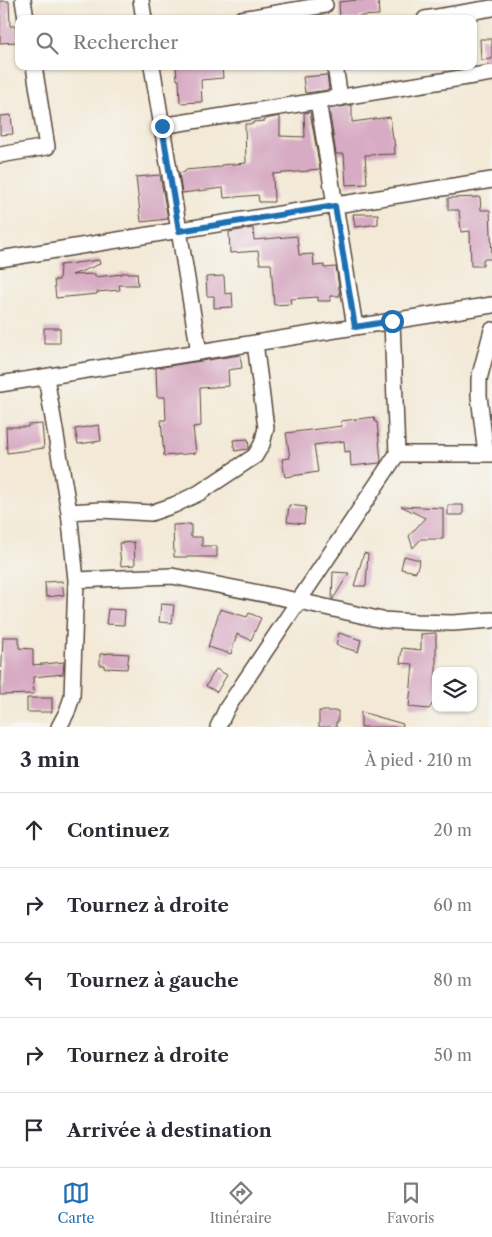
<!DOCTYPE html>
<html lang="fr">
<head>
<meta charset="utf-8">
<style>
	:root { --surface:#fff; --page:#f7f7f7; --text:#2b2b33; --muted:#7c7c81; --line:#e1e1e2; --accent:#1f6fb2 }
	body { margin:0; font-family:"Libre Caslon Text",serif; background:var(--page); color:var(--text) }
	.controls { position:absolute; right:15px; bottom:15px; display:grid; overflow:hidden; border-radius:10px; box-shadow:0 1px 4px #0004 }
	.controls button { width:45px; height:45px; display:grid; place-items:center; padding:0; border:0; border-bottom:1px solid var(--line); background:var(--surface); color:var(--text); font:25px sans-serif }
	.stop { position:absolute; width:15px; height:15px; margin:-11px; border:4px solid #1f6fb2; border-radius:50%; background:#fff }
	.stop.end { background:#1f6fb2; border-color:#fff; box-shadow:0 1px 5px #0008 }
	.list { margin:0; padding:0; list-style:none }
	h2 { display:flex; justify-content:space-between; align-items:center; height:65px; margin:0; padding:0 20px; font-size:21px }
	h2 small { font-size:16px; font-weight:400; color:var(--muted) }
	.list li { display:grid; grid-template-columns:32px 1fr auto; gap:15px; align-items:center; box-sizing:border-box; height:75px; padding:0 20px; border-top:1px solid var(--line) }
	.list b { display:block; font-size:19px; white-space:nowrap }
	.list em { font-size:16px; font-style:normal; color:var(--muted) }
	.icon { flex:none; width:28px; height:28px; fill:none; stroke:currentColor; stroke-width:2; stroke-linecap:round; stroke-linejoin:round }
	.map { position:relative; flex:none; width:492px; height:727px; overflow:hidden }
	.search { position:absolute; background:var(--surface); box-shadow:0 1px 4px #0004; left:15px; right:15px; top:15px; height:55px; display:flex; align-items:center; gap:12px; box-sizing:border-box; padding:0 18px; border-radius:10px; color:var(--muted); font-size:19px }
	.sheet { height:440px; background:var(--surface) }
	nav { display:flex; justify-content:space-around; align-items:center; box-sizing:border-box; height:70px; border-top:1px solid var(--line); background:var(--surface); font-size:14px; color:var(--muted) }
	nav a { display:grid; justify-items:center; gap:2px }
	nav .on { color:var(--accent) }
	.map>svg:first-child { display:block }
	.building { fill:#d7abc3 }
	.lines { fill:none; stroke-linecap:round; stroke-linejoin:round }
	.minor-casing { stroke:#57473a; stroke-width:18 }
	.minor { stroke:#fff; stroke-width:15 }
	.route { stroke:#1f6fb2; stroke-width:6 }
</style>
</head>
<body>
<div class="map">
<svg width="492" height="727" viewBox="0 0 492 727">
	<rect width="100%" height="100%" fill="#f6f6f2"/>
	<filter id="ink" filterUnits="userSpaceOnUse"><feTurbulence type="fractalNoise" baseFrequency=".02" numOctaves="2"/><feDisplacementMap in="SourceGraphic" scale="10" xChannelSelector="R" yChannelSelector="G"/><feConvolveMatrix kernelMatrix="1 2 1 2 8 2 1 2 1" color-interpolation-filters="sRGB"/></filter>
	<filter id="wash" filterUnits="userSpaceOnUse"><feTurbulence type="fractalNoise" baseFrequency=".0096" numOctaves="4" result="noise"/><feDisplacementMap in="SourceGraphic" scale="20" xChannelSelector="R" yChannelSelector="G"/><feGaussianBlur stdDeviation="1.12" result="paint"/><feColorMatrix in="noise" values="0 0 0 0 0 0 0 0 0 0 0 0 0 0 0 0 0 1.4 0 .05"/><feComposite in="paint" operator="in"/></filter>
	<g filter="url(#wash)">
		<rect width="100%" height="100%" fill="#f3e9d6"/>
		<g id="blocks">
			<path class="building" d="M358,0H378L379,15L359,16V19H340L339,2Z
				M0,1H9L10,26H15L17,42L0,43Z
				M480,39H492V59L481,60Z
				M176,66H222L223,78L201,80L202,102L180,103L179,80H177Z
				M327,75L329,90L305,93L303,77Z
				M352,105V122L390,117L393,139H394L395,154L365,155L367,184L346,185L344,154H336L329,109Z
				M310,112L320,169L309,170V171L273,174L274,202H259L258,195L224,198L223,188L182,193L179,173L185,172V170L221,167V165L246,163L245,124H253V122L265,121V119L280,116V136L305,137L304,113Z
				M11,115L13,134L0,135V116Z
				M160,175L168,219L141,222L136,177Z
				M480,197L481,210H490L492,259H483V266H471L470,231L461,232L459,210H448V198Z
				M353,214H378V224L355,227Z
				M253,228L254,240L297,236L299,255L313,254L314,266L324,265V268L336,267L340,296H330V301H318V297L290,299L291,304L274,305L271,264H260L258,251L230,253L229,232Z
				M99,260L100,264L72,275L95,274V277L122,274L121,273H137L138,285H119L120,290L97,292V294L56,298L54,280H59L60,265Z
				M224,276L225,294L232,293L233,307L214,308V296H207L206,277Z
				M44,328H60V343H44Z
				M240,355L242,368L228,370L229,386L200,388L201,426L193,427L196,453L164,456L161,420H166L165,397H157L156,368Z
				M374,417L375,422H377L381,460L380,463L351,466L350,451L345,452L344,441L314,445L318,472L285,477L282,459L290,458L286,433L342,426L341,421Z
				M42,424L44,448L7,453L6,427H28V425Z
				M99,425L101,441L78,444L75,429Z
				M248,439L249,447L248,449L235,451L233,440Z
				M289,505L306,507L304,524L287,522Z
				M448,505H463V515H448Z
				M401,506L443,508V539H421L413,548L409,536L425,518Z
				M191,524V537H202V546H217V557H174L173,525Z
				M134,542L135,565L121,566L119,543Z
				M364,553L368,554L366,586H354Z
				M404,556L420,560L416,572L401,569Z
				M333,572L349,573L333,599H332Z
				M62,581L64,595L46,597L45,582Z
				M161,604L174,605L172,623L159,622Z
				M108,609L125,610L124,625L106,624Z
				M220,609L247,617L249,613L261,618L251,640L237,634L231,654L208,647Z
				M339,633L361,640L358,652L336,645Z
				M436,633V698L429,709L409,707L413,664L400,663L402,648L421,650V634Z
				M3,637H19V648L33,649V665L64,662L63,674L33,677L34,694L0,695V684L1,683Z
				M113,653L129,654L127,669L104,668V665H100V654Z
				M216,669L227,675L217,692L206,686Z
				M27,698H52V712H27Z
				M319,711H338V722H336V727H319Z
				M361,712L403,724L402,727H361Z"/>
		</g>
	</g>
	<g filter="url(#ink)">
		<use href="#blocks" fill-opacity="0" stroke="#57473a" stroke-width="1"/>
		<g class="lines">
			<defs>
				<path id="minor" d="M23,0L26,19
					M141,0L144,19
					M241,19L325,5
					M425,19L492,8
					M152,66L199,352
					M335,66L340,98
					M318,101L355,327
					M161,126L492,73
					M0,155L47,147L34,66
					M0,259L492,180
					M46,377L69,512L101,510L151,513L174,505L199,493L255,456L262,444L266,428L255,343
					M0,384L492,305
					M397,454H492
					M486,454L479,396V379L492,330
					M76,580L172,576L299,601L382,620L416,622L453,623L492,620
					M59,727L67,712L72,697L76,580L69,512
					M218,727L227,708L397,454L392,321"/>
			</defs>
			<use href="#minor" class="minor-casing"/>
			<use href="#minor" class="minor"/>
		</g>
	</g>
	<g class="lines" filter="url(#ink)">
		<path class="route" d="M162,126L179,231L335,206L355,327L392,321"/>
	</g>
</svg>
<div class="controls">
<button><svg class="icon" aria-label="layers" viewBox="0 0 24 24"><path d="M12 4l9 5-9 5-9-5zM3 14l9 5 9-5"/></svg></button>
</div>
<div class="stop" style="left:392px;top:321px"></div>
<div class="stop end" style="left:162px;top:126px"></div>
<div class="search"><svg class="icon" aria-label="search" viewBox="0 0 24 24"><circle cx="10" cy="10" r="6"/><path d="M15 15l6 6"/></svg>Rechercher</div>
</div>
<section class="sheet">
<h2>3 min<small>À pied · 210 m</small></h2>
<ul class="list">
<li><svg class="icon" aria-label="ahead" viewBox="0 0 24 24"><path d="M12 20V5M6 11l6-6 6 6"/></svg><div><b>Continuez</b></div><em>20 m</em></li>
<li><svg class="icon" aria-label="right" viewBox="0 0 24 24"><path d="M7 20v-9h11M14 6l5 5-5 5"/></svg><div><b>Tournez à droite</b></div><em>60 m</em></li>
<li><svg class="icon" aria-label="left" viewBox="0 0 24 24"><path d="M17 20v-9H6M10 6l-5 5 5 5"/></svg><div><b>Tournez à gauche</b></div><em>80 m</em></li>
<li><svg class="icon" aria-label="right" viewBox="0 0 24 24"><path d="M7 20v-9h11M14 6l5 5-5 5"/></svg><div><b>Tournez à droite</b></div><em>50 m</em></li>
<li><svg class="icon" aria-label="arrive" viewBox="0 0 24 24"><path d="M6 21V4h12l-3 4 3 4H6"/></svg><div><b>Arrivée à destination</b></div></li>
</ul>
</section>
<nav>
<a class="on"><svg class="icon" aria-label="map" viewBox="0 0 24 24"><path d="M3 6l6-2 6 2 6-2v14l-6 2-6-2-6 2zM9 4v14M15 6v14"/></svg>Carte</a>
<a><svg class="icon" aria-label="directions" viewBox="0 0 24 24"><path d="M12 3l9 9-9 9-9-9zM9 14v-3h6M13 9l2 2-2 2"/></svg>Itinéraire</a>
<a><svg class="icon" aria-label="saved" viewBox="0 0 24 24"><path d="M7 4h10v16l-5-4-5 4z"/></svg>Favoris</a>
</nav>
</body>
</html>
